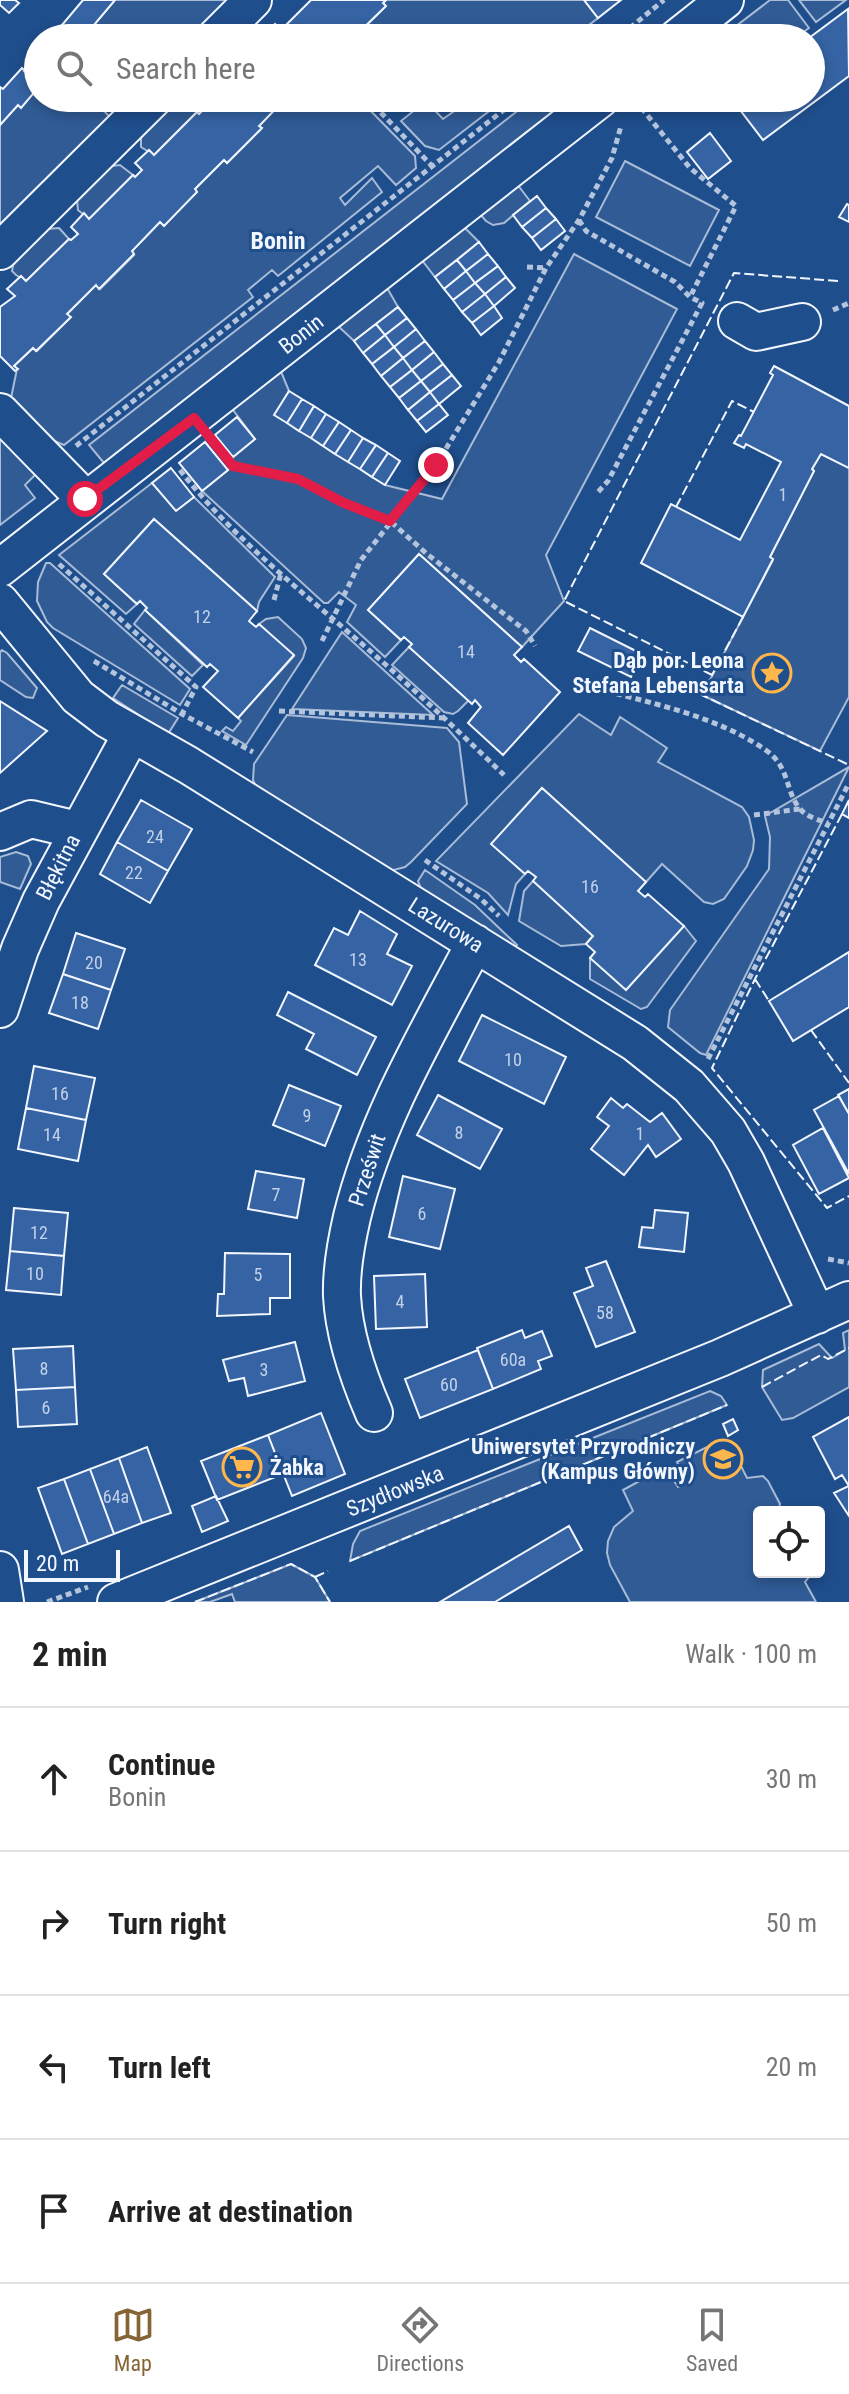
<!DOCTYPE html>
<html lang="en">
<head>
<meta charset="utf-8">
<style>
	:root { --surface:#fff; --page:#f6f6f6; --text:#222; --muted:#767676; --line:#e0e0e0; --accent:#856535 }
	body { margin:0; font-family:"Roboto Condensed",sans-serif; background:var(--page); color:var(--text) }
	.controls { position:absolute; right:24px; bottom:24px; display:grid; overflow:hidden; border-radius:8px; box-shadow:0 4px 12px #0003 }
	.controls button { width:72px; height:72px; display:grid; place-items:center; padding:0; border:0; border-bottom:2px solid var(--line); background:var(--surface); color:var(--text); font:40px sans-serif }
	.scale { position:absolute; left:24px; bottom:20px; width:96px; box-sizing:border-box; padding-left:8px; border:4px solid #f2f6ff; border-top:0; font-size:22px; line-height:28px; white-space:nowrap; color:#f2f6ff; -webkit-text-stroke:6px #1f4e8c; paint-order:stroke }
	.stop { position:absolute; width:24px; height:24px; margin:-18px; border:6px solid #e11d48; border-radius:50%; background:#fff }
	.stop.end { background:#e11d48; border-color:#fff; box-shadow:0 2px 8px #0008 }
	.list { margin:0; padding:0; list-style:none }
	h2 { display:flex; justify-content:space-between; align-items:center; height:104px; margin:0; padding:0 32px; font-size:34px }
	h2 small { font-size:26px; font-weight:400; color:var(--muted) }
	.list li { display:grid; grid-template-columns:52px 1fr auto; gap:24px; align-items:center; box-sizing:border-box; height:144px; padding:0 32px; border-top:2px solid var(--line) }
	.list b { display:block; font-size:30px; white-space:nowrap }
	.list p { margin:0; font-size:26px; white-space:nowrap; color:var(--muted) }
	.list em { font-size:26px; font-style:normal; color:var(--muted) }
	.icon { flex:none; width:44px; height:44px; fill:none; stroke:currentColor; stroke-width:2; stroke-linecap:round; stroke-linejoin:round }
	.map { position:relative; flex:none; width:849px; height:1602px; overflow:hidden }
	.search { position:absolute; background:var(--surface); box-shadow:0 4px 12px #0003; left:24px; right:24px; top:24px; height:88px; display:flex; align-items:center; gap:20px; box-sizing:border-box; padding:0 28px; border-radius:44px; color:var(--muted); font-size:30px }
	.sheet { height:680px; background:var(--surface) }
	nav { display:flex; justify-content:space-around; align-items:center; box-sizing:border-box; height:112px; border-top:2px solid var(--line); background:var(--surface); font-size:22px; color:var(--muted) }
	nav a { display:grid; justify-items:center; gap:4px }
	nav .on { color:var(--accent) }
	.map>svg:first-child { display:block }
	.built { fill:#305b95; stroke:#a8bbd7; stroke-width:2 }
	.building { fill:#3563a3; stroke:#f2f6ff; stroke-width:2 }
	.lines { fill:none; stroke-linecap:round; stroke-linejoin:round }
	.minor-casing { stroke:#f2f6ff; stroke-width:40 }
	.path { stroke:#b3c4dc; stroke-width:5; stroke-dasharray:6 4; stroke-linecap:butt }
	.minor { stroke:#1f4e8c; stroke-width:36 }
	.fence { stroke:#f2f6ff; stroke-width:2; stroke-dasharray:10 4; stroke-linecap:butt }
	.route { stroke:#e11d48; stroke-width:10 }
	.labels { text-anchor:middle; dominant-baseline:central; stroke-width:6; stroke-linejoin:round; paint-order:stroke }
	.number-label { font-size:18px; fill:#c3d1e8 }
	.street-label { font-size:22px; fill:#f2f6ff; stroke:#1f4e8c }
	.poi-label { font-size:22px; font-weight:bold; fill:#f2f6ff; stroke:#1f4e8c; text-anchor:end }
	.neighbourhood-label { font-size:24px; font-weight:bold; fill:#f2f6ff; stroke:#1f4e8c }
</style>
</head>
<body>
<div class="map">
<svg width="849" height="1602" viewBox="0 0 849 1602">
	<rect width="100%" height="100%" fill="#1f4e8c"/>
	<path class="built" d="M115,0H240L202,38H83Z
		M386,0H584L598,18L572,38H347L351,34L355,37L385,7L383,3Z
		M770,0H788L809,28L795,38H738L731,30Z
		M799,0H846L816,22Z
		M38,88V98H106L99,106L116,123L0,238V125L18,105L21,107Z
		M286,98H358L415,156L416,168L396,185L378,166L340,198L345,205L372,178L382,192L278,276L272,270L248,290L253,297L64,445L52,440L11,398L17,369L14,366L33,348L37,351L70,318L67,314L96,285L100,289L134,255L132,251L160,222L164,225L197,192L195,189L224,160L227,163L261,129L259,126Z
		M473,98H506L439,150L425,146L401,121L426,101L443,119Z
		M534,98H572L104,463L89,445Z
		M186,103L197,112L154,155L141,147V136L173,104Z
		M625,161L719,210L690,266L596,217Z
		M120,165L133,175L89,219L78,210L77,199L112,166Z
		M517,184L530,201L504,223L493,225L486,221L479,213Z
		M462,225L479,242L435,277L421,259Z
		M59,228L69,239L26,281L16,275L12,271L14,261L47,229Z
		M574,254L677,309L546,555L564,601L522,647L419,554L368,610L401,640L385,657L347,622L356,605L339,592L328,603H324L202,491L228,470L233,457L255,439L230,406L280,369L289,391L275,415L385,485L442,499Z
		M386,286L398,307L354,341L336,324Z
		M0,435L36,474L25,485L35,498L0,525Z
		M821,454L849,468V697L820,751L702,695L773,560L770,557L814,471L812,469Z
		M152,483L176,510L194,497L275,577L259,602L257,611L154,519L104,574L137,604L126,614L59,555Z
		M46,563H50L190,689L180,705L53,628L47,622L37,601L38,582Z
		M145,610L203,665L192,676L134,624Z
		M278,617L302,639L306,648L303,658L246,745L222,731L226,727L233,731L241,721L238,718L294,656L259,624L266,619Z
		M342,632L433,715L292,709Z
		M409,647L469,700L458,711L453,714L444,712L392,665Z
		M2,650L7,653L37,688L33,698L26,697L0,680V652Z
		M122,685L178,718L168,734L113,698Z
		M579,714L611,735L620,717L667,748L658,762L742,807L749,817L754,840L753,850L747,866L724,899L713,904L704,902L662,864L646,882L542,788L492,844L525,874L516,884L508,915L488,893L436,861Z
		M287,715L447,728L459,742L467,804L411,862L405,867L390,871L256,787L253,780L254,764Z
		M849,767L706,1055L700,1053L668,1027L670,1010L769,869L770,837L765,816Z
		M16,852L28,856L31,864L20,889L0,882V857Z
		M425,870L475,905L517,945L515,948L422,891L418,881Z
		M533,881L593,936L586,944L561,946L519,921L524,891Z
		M684,926L696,941L647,1007L641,1009L590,979V958Z
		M849,1330V1387L793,1418L782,1420L762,1387L763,1370L819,1344L832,1358L845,1350L843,1333Z
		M710,1391L721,1396L727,1405L350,1561L353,1544L360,1531Z
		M719,1441L729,1459L736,1456L747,1478L763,1476L768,1481L780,1504L778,1512H759V1572H813L805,1582L816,1602H630L610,1565L607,1553L608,1541L614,1527L633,1511L623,1490L665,1467L678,1487L687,1482L677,1462Z
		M291,1564L315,1577L330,1602H235L232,1594L210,1602H195Z"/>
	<path class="building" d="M0,0H15L19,3L9,13L0,5Z
		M83,0H115L83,38H51Z
		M311,0H386L383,3L386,6L354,37L351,34L347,38L262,37L275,24L281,30Z
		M584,0H621L598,18Z
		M848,9L849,76L763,140L731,98H811L809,38Z
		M38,54V83L24,71Z
		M22,68L38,83V88L21,108L18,105L0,125V87L3,89Z
		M201,98H286L259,126L262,128L227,163L224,160L195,189L197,192L164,226L160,222L132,251L134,254L99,289L96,285L67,314L71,317L36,351L33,348L14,366L18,369L15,371L0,356V307L15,296L7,289L21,276L26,281L69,239L71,240L78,234L71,227L84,213L89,219L133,175L135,177L142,170L135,163L149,150L154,155L197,112L199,114L205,108L198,101Z
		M710,133L731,161L708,179L687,152Z
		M537,196L546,208L522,227L513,215Z
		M847,204L849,205V222L839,217Z
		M546,208L556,219L532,238L522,227Z
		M556,219L565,231L541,250L532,238Z
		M479,242L488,254L466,271L457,260Z
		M488,254L498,266L475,283L466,271Z
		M457,260L466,271L444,289L435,277Z
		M498,266L506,277L485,294L475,283Z
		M466,271L475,283L453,300L444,289Z
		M506,277L515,288L494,306L485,294Z
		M475,283L485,294L462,312L453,300Z
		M485,294L494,306L472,323L462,312Z
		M494,306L502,318L481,335L472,323Z
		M398,307L407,318L385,335L376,324Z
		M407,318L416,329L394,347L385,335Z
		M376,324L385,335L363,353L354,341Z
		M416,329L425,341L403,358L394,347Z
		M385,335L394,347L372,364L363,353Z
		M425,341L434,352L412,370L403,358Z
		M394,347L403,358L381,376L372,364Z
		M434,352L443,364L421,381L412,370Z
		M403,358L412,370L390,387L381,376Z
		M443,364L452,375L430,392L421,381Z
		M774,366L849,406V468L821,454L812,469L814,471L770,557L773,559L743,617L641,563L671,504L740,540L781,462L746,444L744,448L734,443L739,435L741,436L773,375L770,373Z
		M412,370L421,381L399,398L390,387Z
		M452,375L461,386L439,404L430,392Z
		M421,381L430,392L408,410L399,398Z
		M289,391L302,399L287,423L274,415Z
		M430,392L439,404L417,421L408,410Z
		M302,399L314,406L299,431L287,423Z
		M439,404L448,415L426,432L417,421Z
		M314,406L326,414L311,438L299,431Z
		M326,414L339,422L323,446L311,438Z
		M237,417L255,439L233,457L215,435Z
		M339,422L351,430L335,454L323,446Z
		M351,430L363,438L348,462L335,454Z
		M363,438L376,445L360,469L348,462Z
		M205,442L228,470L202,491L179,463Z
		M376,445L388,453L372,477L360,469Z
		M388,453L400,461L385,485L372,477Z
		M171,468L194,497L176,511L152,483Z
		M154,519L257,611L249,621L256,627L259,624L294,655L238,718L203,687L218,671L210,664L207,667L145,610L147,608L140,601L137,604L104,574Z
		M419,554L522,647L514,655L521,662L524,659L560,692L503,755L468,723L481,707L475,700L472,704L409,647L412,644L404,637L401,640L368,610Z
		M590,628L642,654L631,677L578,651Z
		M0,701L47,731L0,773Z
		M542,788L646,882L638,891L645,897L648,894L684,926L626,990L590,958L595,952L586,944L593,936L533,881L536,877L528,871L525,874L491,844Z
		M141,800L192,829L168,871L117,842Z
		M849,800V818L842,814Z
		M117,842L168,871L150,903L100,874Z
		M360,911L397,934L387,954L412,966L392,1005L315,965L334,928L348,935Z
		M76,933L125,949L111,990L63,974Z
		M849,952V1007L793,1041L769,1001Z
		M63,974L111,990L98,1029L49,1013Z
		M288,992L376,1037L357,1075L306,1049L314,1034L277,1015Z
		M482,1015L566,1057L544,1104L459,1061Z
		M34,1066L95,1078L86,1120L26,1108Z
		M289,1085L341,1106L325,1146L273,1125Z
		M849,1089V1114L838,1095Z
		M438,1095L502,1129L480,1169L417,1135Z
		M839,1096L849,1114V1174L814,1110Z
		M611,1098L623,1108L627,1104L650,1122L662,1113L681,1139L656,1157L648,1145L624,1175L591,1149L609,1126L597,1117Z
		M26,1108L86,1120L78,1161L18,1149Z
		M823,1128L849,1178L819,1194L793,1145Z
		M256,1171L304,1179L297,1218L248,1209Z
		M403,1176L455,1189L440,1249L389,1237Z
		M14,1208L68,1213L64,1256L10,1251Z
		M655,1210L688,1213L684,1252L639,1247L642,1227L653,1228Z
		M10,1251L64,1256L61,1295L6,1290Z
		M225,1253L290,1254V1298H270V1314L217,1316L218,1294H224Z
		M606,1261L635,1332L596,1347L574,1293L593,1286L586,1268Z
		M425,1274L427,1327L376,1329L374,1276Z
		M522,1330L525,1338L542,1331L552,1356L538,1361L541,1369L493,1389L477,1348Z
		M295,1342L305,1381L248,1396L244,1378L229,1381L223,1360Z
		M73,1346L75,1387L16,1390L13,1349Z
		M478,1350L493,1389L420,1418L405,1379Z
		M75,1387L77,1424L18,1427L16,1390Z
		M321,1413L345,1474L292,1496L268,1435Z
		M849,1417V1516L834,1493L849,1486L842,1475L835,1479L813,1437Z
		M733,1419L738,1430L728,1436L723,1424Z
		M268,1435L283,1474L217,1500L201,1461Z
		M147,1447L171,1513L142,1523L119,1458Z
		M119,1458L142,1523L114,1534L90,1469Z
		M90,1469L114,1534L88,1544L64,1479Z
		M64,1479L88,1544L62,1554L38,1488Z
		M216,1496L228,1521L202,1532L192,1506Z
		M569,1526L582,1550L495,1602H440Z"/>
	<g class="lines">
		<defs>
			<path id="minor" d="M215,38L253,0
				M677,38L725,0
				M0,251L154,98
				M737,321L756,332L802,322
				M0,412L85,499
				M0,568L601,98
				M0,602L78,697L107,719L188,765L635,1043L689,1086L728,1131L746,1162L817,1315
				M0,832L31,819L77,830
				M0,1009L20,949L41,901L132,733
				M374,1413C358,1376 344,1336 342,1296C341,1269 346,1243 352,1217C376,1119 428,1032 475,943
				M0,1570L5,1602
				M116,1602L720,1358L849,1300"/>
		</defs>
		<use href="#minor" class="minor-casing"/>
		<path class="path" d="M613,38L620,36L664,0
			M367,98L432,166
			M635,100L690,168L736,206L690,297
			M579,220L586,231L675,282L690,297L702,303L608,481L598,492
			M527,267L546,268
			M833,310L849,303
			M214,442L233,466L298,479L344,503L390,521L427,554L526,631L535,646
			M76,446L519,98
			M180,470C227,531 289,581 347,631C401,677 453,726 504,775
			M59,564L196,687L182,714
			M274,600L281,573
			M322,641L361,560L436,465L499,362L546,268L579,220L612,158L621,126
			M94,661L182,714L253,752
			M587,686C646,702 716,715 767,751C790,768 785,791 800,809C807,817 819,820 828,823
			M279,711L445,718
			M754,815L800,809
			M425,860L481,899L499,916
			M708,1059L849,783
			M828,1259L849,1263
			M47,1602L88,1587"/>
		<use href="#minor" class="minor"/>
		<path class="fence" d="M838,281L734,273L564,601L712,675L702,695L849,765
			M676,507L732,401L754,412
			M712,675L743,617
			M842,814L755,979L712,1068L827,1208L849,1196
			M755,979L769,1001
			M811,1030L849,1083
			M762,1387L821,1355L828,1359L849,1348
			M350,1561L727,1405
			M315,1577L328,1571
			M195,1602L291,1564L315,1577L330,1602"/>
	</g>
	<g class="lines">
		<path class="route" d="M85,499L194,418L233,466L298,479L344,503L390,521L436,465"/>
	</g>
	<defs>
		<symbol id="sight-ring" viewBox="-11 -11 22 22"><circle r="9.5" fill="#1f4e8c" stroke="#ffb74d" stroke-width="1.5"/><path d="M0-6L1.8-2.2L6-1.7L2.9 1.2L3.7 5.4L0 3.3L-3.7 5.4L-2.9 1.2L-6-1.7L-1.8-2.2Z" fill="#ffb74d"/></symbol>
		<symbol id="university-ring" viewBox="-11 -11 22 22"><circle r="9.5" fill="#1f4e8c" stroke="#ffb74d" stroke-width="1.5"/><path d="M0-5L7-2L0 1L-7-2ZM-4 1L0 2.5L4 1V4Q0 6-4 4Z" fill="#ffb74d"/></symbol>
		<symbol id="supermarket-ring" viewBox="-11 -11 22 22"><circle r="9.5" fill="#1f4e8c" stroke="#ffb74d" stroke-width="1.5"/><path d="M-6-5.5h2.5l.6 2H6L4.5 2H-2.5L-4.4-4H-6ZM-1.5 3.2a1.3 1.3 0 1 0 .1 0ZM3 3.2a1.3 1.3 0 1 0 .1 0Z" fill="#ffb74d"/></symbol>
	</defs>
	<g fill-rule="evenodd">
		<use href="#sight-ring" x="750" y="651" width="44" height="44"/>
		<use href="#university-ring" x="701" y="1437" width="44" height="44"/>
		<use href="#supermarket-ring" x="220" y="1445" width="44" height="44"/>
	</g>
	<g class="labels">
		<g class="number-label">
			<text x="783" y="494">1</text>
			<text x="202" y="616">12</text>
			<text x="466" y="651">14</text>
			<text x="155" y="836">24</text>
			<text x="134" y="872">22</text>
			<text x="590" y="886">16</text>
			<text x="358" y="959">13</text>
			<text x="94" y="962">20</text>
			<text x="80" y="1002">18</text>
			<text x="513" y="1059">10</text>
			<text x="60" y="1093">16</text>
			<text x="307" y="1115">9</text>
			<text x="459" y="1132">8</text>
			<text x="640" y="1133">1</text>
			<text x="52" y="1134">14</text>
			<text x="276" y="1194">7</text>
			<text x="422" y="1213">6</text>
			<text x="39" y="1232">12</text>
			<text x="35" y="1273">10</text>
			<text x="258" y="1274">5</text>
			<text x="400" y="1301">4</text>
			<text x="605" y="1312">58</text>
			<text x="513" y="1359">60a</text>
			<text x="44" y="1368">8</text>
			<text x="264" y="1369">3</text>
			<text x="449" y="1384">60</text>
			<text x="46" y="1407">6</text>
			<text x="116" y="1496">64a</text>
		</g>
		<g class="street-label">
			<text transform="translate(301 334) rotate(-38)">Bonin</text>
			<text transform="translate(58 867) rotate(-63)">Błękitna</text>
			<text transform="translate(446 925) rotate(32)">Lazurowa</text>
			<text transform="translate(367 1170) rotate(-72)">Prześwit</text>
			<text transform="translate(395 1491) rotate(-22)">Szydłowska</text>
		</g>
		<g class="poi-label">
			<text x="744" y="660">Dąb por. Leona<tspan x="744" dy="25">Stefana Lebensarta</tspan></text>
			<text x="695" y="1446">Uniwersytet Przyrodniczy<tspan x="695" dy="25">(Kampus Główny)</tspan></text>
			<text x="270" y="1467" text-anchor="start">Żabka</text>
		</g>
		<g class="neighbourhood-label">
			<text x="278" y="241">Bonin</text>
		</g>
	</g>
</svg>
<div class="controls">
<button><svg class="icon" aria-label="locate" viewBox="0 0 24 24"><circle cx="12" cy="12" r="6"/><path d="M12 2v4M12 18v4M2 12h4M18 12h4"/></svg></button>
</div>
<div class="scale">20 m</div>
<div class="stop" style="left:85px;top:499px"></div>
<div class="stop end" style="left:436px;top:465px"></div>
<div class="search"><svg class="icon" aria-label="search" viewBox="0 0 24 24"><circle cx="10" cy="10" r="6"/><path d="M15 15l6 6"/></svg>Search here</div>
</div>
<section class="sheet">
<h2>2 min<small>Walk · 100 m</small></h2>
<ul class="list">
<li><svg class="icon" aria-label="ahead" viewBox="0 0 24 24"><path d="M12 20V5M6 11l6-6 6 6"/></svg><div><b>Continue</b><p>Bonin</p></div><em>30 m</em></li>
<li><svg class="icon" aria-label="right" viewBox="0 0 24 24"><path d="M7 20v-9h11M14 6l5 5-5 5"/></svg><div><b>Turn right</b></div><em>50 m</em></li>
<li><svg class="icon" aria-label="left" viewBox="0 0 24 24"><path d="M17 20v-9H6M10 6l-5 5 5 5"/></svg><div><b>Turn left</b></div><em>20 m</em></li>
<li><svg class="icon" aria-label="arrive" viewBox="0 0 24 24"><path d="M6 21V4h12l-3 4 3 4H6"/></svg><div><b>Arrive at destination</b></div></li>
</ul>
</section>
<nav>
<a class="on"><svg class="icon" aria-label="map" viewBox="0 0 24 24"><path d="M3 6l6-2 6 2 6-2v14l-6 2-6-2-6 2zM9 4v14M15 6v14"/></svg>Map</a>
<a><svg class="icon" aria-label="directions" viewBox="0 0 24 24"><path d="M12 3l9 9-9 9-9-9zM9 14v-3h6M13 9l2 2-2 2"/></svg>Directions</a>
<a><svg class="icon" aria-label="saved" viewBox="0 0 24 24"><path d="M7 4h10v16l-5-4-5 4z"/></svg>Saved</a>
</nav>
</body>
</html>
